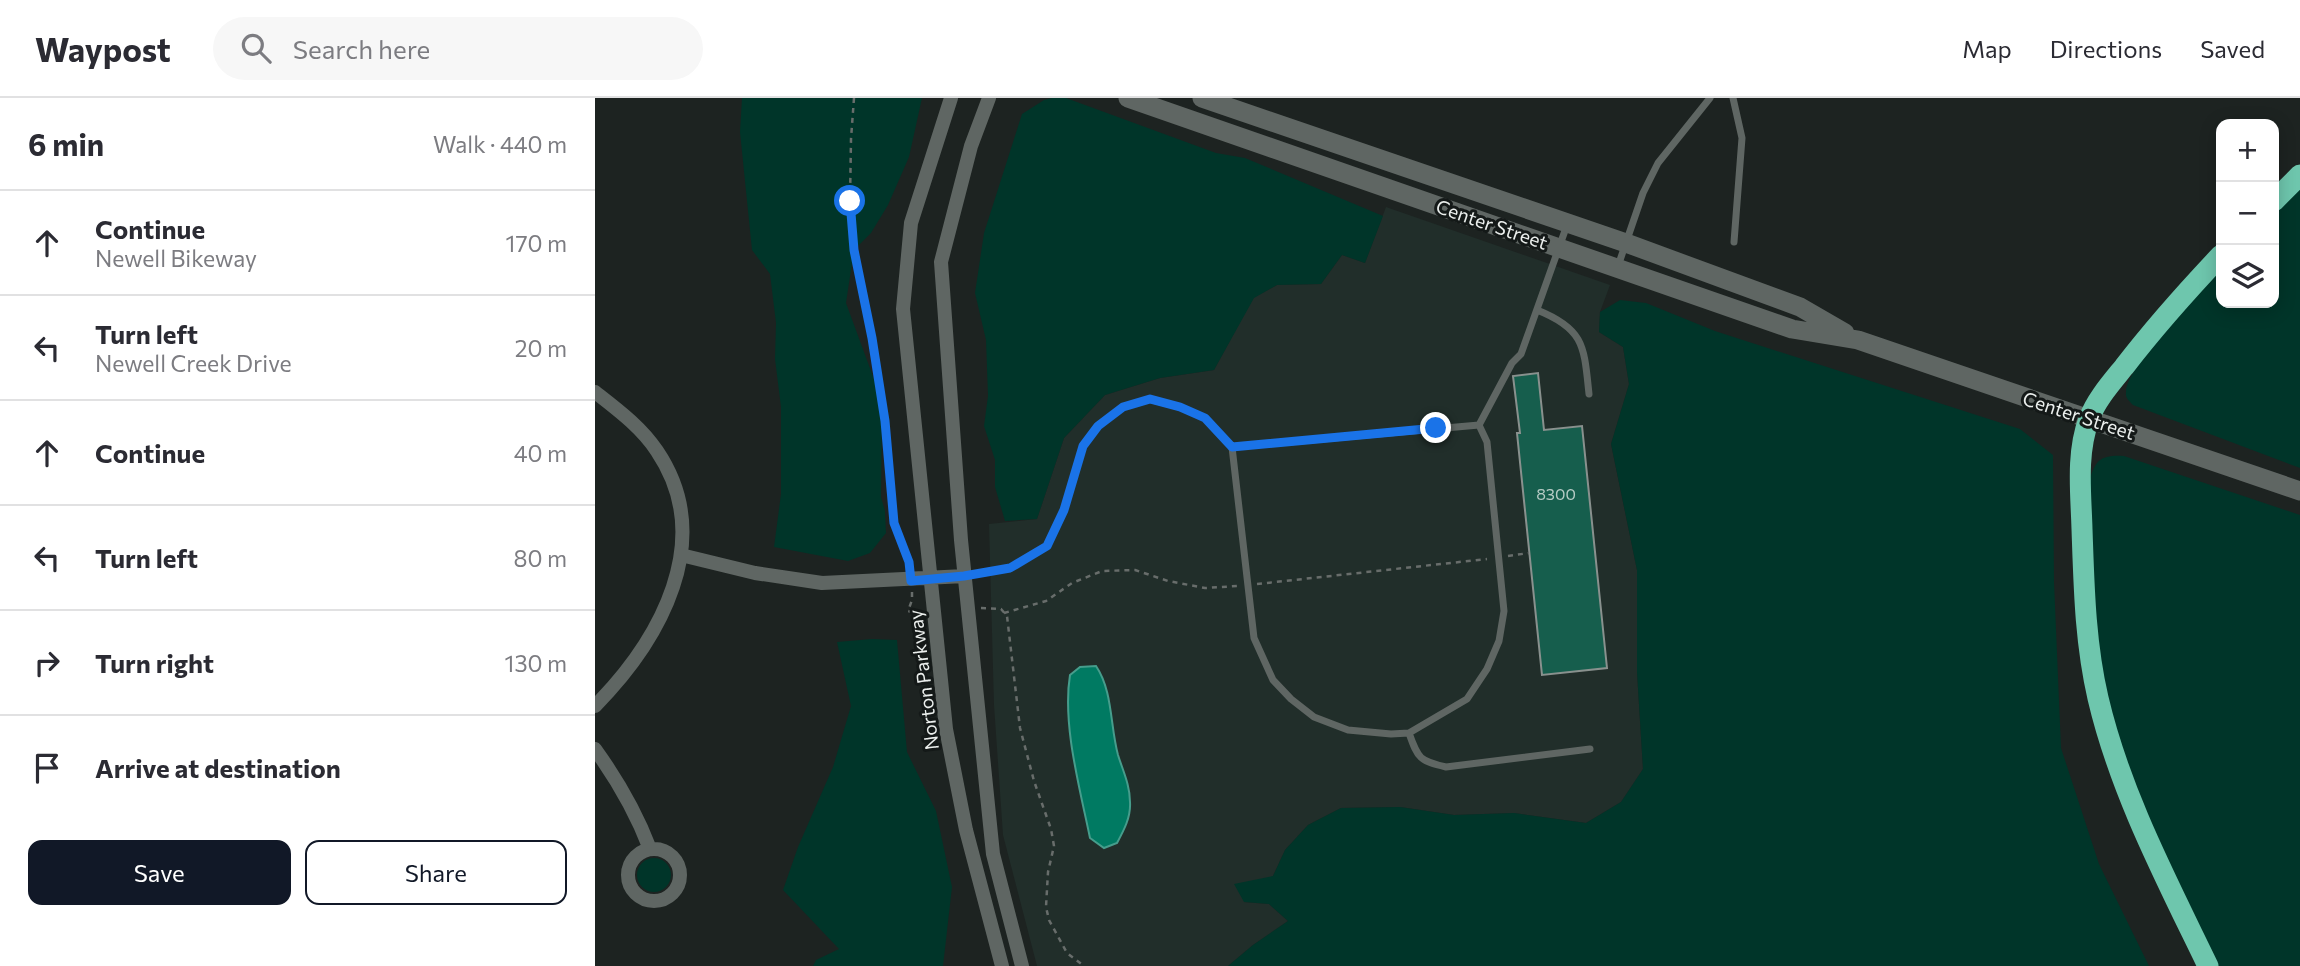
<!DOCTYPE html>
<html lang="en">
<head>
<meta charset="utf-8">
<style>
	:root { --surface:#fff; --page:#f7f7f7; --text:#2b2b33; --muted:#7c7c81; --line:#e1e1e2; --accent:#111827 }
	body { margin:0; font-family:Commissioner,sans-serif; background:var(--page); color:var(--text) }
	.controls { position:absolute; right:21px; top:21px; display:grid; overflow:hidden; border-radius:14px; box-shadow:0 4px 18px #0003 }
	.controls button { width:63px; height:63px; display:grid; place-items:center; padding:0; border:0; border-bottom:2px solid var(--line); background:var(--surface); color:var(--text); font:35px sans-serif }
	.stop { position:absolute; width:21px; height:21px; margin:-16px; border:5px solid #1a73e8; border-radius:50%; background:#fff }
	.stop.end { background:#1a73e8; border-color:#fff; box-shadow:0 2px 7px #0008 }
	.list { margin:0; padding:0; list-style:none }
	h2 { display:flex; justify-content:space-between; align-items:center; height:91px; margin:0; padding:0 28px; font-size:30px }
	h2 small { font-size:23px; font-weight:400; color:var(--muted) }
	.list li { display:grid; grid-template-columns:46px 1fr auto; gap:21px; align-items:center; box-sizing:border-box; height:105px; padding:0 28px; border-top:2px solid var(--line) }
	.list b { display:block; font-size:26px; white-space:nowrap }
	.list p { margin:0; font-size:23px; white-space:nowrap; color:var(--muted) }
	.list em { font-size:23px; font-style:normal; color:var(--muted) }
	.actions { display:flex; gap:14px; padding:21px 28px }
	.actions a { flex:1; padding:16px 0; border:2px solid var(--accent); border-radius:14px; text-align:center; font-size:24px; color:var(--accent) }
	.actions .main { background:var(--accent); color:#fff }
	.icon { flex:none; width:38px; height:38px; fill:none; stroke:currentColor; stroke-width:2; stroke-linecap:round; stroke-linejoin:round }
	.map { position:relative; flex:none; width:1705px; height:868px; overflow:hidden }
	header { display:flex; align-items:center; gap:42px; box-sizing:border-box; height:98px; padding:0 35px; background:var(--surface); border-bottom:2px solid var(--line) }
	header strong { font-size:33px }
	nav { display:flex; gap:38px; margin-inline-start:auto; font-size:24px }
	.search { width:490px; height:63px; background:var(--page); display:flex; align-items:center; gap:18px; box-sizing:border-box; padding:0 24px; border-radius:38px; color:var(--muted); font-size:26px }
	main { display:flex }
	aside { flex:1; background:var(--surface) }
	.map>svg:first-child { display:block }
	.built { fill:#212e2a }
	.green { fill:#003529 }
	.water { fill:#007a62; stroke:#469d8c; stroke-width:2 }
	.building { fill:#165e4d; stroke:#89918e; stroke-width:2 }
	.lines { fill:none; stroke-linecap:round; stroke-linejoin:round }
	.path { stroke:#686d6b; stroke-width:2.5; stroke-dasharray:5 5; stroke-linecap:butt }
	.service { stroke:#5f6663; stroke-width:7 }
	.minor { stroke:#5f6663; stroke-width:14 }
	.secondary { stroke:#5f6663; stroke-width:19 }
	.motorway { stroke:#6ec6ad; stroke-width:21 }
	.route { stroke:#1a73e8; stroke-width:9 }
	.labels { text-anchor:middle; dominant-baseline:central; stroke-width:6; stroke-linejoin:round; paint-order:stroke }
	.number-label { font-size:16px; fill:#b6cbc5 }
	.street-label { font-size:19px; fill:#ebefed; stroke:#141918 }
</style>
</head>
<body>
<header>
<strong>Waypost</strong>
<div class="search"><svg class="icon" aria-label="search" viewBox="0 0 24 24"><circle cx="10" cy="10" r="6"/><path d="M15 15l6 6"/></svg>Search here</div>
<nav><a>Map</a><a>Directions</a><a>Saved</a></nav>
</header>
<main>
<aside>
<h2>6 min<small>Walk · 440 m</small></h2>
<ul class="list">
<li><svg class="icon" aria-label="ahead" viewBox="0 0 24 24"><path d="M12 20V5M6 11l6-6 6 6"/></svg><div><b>Continue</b><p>Newell Bikeway</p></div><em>170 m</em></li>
<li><svg class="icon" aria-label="left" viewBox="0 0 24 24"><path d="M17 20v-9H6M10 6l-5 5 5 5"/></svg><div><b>Turn left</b><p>Newell Creek Drive</p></div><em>20 m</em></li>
<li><svg class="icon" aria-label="ahead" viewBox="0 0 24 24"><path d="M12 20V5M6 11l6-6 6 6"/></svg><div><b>Continue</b></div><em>40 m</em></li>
<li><svg class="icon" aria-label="left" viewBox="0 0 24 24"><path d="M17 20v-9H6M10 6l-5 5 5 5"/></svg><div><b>Turn left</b></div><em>80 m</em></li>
<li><svg class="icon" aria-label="right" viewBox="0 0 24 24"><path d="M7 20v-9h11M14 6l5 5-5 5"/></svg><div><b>Turn right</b></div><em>130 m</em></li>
<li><svg class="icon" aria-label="arrive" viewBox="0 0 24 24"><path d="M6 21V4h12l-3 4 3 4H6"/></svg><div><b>Arrive at destination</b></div></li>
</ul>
<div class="actions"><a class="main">Save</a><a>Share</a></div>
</aside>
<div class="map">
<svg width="1705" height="868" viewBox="0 0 1705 868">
	<rect width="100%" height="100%" fill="#1d2321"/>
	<path class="built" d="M791,109L1015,187L1005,214L1004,234L1028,249L1034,286L1016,346L1042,472V574L1048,671L1026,704L991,725L919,715L859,717L805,709L746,710L713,727L690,752L678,778L649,804L674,806L693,823L658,847L633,868H442L408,737L399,607L394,426L442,421L469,340L510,297L565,280L619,272L658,200L682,187L726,186L747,157L770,165Z"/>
	<path class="green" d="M147,0H327L314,59L293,107L276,135L259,152L251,205L287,303L286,399L290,413L291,435L275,455L253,463L179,449L186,396V309L180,261L181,225L175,176L157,152L145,34Z
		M457,0H471L621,55L650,60L788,118L770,165L747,157L726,186L682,187L659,200L619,272L565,280L510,297L469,340L442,421L410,423L400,389V362L389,328L393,298L391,242L380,195L389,135L427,16L449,2Z
		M1705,89V370L1538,307C1534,303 1530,300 1531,294C1531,269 1607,191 1626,169V205H1679V116Z
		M1025,202L1051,205L1120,233L1425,331L1458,357L1459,484L1466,650L1504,766L1554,868H633L658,847L693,823L674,806L649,804L639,786L678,778L690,752L713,727L746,710L805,709L859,717L919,715L991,725L1026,704L1048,671L1042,574V472L1016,346L1034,286L1028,249L1004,234L1005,214Z
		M1529,358L1705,417V868H1622L1570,758L1530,663L1505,569L1496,468L1494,385C1500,361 1506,357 1529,358Z
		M277,541L302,542L312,654L341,713L357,789L348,868H218L221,862L244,851L188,792L203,749L238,669L256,608L242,544Z
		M42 777a17 17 0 1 1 34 0a17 17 0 1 1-34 0Z"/>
	<path class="water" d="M501,568C518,593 515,628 523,657C528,673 535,687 535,704C536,719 529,732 522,745L509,750L495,740C485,691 467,626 475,577L485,569Z"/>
	<path class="building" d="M943,275L949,332L987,328L1012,570L947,577L922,335H925L918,278Z"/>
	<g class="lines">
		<path class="path" d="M259,0L256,41L255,103L259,152L277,240L287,303L299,425L314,466
			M913,458L934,455
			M662,486L892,461
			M317,494V502L313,513L324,516
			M386,510L406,511L412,518L425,630L439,683L456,731L459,748L453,774L451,809L454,822L472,855L489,868
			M409,515L451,503L477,485L507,473L540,472L573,483L610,490L642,488"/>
		<path class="service" d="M1138,0L1147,40L1139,144
			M1023,168L1048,95L1063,65L1115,0
			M942,212C990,231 989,249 994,296
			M884,327L917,265L926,256L972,127
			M370,478L415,470L452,448L469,412L488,348L503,328L528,309L554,301L585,309L610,320L637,349L884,327L892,344L909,513L904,543L892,571L872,601L814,635L796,636L753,632L719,619L696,601L678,582L659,540L637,349
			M814,635C823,661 825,663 851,669L995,651"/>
		<path class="minor" d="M356,0L316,125L308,211L351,631L371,732L407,868
			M394,0L376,48L346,164L366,442L398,756L427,868
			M0,294C23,312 46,329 62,353C122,442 65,542 0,608
			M86,457L160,475L227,485L370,478
			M0,651C23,683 41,714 55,751
			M33 777a26 26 0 1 1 52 0a26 26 0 1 1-52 0Z"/>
		<path class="secondary" d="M533,0L1197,231L1263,242L1705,393
			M607,0L1031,145L1205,209L1250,235"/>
		<path class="motorway" d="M1679,103L1705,77
			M1613,868C1571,781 1525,694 1503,600C1490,544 1489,488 1487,431C1486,395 1481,356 1494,321C1501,302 1516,285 1529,269C1559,230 1592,193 1626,157"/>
	</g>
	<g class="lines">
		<path class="route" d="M255,103L259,152L277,240L290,323L299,425L314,464L316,483L369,478L415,470L452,448L469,412L488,348L503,328L528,309L555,301L585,309L610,320L637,349L841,330"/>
	</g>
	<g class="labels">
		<g class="number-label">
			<text x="961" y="395">8300</text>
		</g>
		<g class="street-label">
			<text transform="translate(897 126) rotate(19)">Center Street</text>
			<text transform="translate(1484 317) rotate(18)">Center Street</text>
			<text transform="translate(328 582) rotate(-97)">Norton Parkway</text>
		</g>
	</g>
</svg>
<div class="controls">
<button>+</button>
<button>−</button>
<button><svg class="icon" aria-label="layers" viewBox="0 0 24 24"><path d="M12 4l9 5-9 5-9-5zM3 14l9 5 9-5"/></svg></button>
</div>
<div class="stop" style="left:255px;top:103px"></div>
<div class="stop end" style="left:841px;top:330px"></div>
</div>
</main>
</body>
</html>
